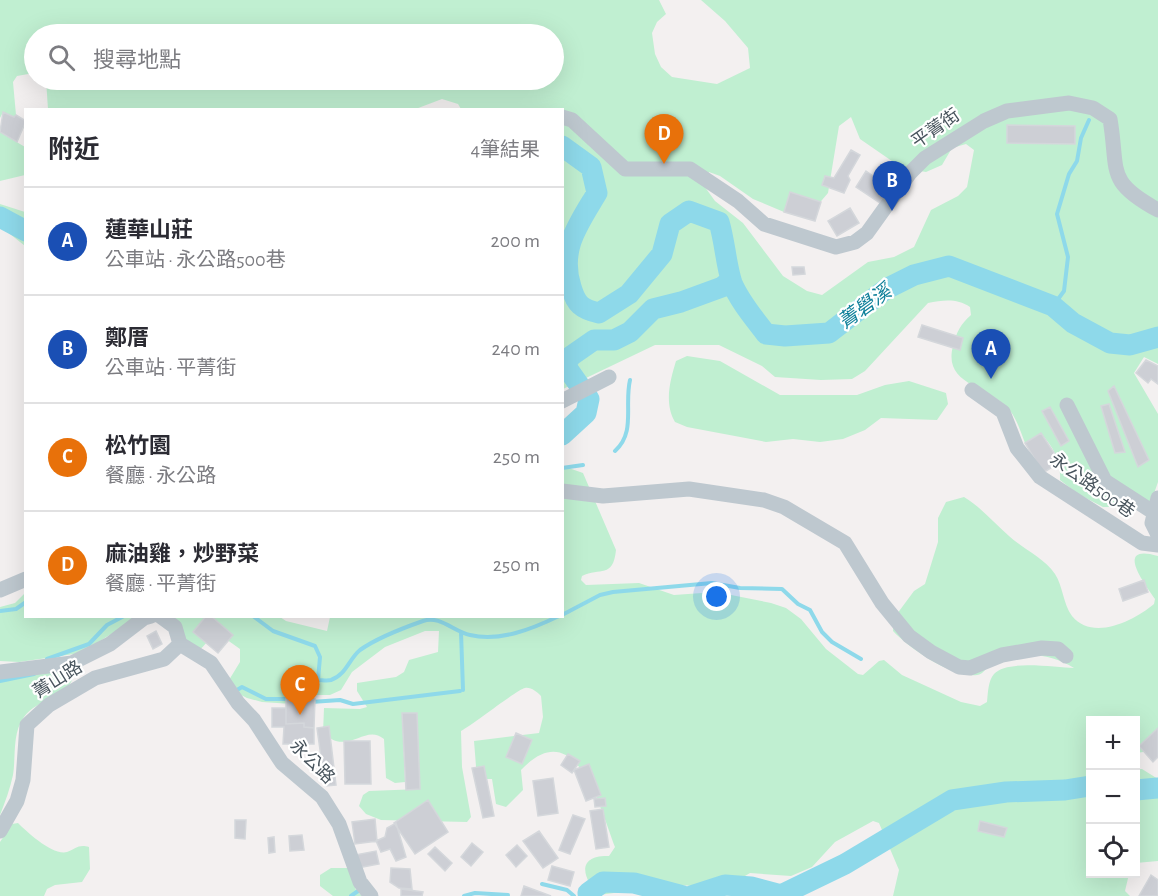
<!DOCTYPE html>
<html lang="zh-TW">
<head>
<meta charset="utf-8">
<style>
	:root { --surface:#fff; --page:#f2f2f3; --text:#2b2b33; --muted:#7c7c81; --line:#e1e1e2; --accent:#2563eb }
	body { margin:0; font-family:"Alegreya Sans","Noto Sans TC",sans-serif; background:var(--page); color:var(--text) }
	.controls { position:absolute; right:18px; bottom:18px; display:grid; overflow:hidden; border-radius:0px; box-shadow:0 6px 24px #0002 }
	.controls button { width:54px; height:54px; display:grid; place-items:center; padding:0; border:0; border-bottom:2px solid var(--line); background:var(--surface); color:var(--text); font:30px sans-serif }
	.you { position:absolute; left:717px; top:597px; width:21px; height:21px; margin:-15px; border:4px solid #fff; border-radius:50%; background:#1a73e8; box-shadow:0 0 0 9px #1a73e833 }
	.badge { display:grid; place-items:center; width:39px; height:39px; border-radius:50%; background:var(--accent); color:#fff; font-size:20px; font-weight:700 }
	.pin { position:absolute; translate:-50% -50px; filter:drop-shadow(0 2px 3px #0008) }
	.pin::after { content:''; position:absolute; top:32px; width:21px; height:18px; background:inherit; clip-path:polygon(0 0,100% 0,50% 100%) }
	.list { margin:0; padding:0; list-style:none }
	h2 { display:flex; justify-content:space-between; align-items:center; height:78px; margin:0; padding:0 24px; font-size:26px }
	h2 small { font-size:20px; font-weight:400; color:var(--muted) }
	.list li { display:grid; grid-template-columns:39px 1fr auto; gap:18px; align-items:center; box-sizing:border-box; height:108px; padding:0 24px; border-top:2px solid var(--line) }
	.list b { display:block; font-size:22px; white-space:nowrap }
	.list p { margin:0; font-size:20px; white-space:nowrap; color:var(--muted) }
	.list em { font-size:20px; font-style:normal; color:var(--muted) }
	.icon { flex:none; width:33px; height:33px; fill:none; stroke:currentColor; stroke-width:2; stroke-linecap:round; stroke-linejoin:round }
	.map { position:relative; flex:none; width:1158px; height:896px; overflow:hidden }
	.search { position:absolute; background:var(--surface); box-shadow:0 6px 24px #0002; left:24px; top:24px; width:540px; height:66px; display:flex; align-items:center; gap:15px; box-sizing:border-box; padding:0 21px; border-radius:33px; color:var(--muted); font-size:22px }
	.panel { position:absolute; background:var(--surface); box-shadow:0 6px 24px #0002; left:24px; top:108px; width:540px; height:510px; border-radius:0px }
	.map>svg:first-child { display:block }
	.green { fill:#c0efd1; fill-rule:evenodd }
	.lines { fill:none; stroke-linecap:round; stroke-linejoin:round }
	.stream { stroke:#8ed9ea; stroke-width:4 }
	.river { stroke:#8ed9ea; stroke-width:21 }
	.building { fill:#cdcfd5; stroke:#d4d7db; stroke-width:1.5 }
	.minor { stroke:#bec8cf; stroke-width:15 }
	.labels { text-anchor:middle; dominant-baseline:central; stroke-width:4.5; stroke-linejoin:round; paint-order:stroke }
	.street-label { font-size:18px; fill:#48545d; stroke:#fff }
	.water-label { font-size:20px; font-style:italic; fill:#0f809a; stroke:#fff }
</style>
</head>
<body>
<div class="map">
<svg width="1158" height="896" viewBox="0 0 1158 896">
	<rect width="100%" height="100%" fill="#f3f0f0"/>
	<path class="green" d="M0,0H659L666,14L657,22L652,33L655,54L661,67L672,77L717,84L750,68L748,48L725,21L701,0H1158V364L1144,357L1134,373L1158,414V482L1150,505L1124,502L1114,507H1103L1078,494L1060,480C1061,460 1054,449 1041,433L1025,443C1020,430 1016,416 1006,406C985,385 943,384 953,346C957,331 960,325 971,315L970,307C957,298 943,300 928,303L865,371L852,379L821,380L775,377L762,366L719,345H655L563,389L562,110L461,109L458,104L442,99L413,110L48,109L46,80H554V34H34V73L17,76L13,82L16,115L14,117L3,112L0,118ZM851,117L860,139L902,168L926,172L942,165L952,148L966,144L974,150L967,187L958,196L931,210L914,247L894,257L868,262L822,295L807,291L783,276L743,223L715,201L702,183L709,172L720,176L753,199L784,212L816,207L828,193L839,126Z
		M0,132L25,147V175L0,181Z
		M0,204L25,212V246L0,226Z
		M687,356L720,361L780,395H857L885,385L909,381L946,393L948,404L937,420L881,418L865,430L843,439L820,442L793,439L766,442L687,427L675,422C664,403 670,381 676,361Z
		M563,466L583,473L616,550C613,579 600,567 582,576L581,580L586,585L639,583L674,595L716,592L771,603L786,608L801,619L826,649L858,674L863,675L879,661L884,660L902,675L961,702L980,706L987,702C988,693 988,681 994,674C1008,659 1056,668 1074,668C1049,652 1019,651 991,665C985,668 984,674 977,675C952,678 909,648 893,631L894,618L914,591L925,584L938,542V518L946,502L964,497C982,508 994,523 1009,536C1023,549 1044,558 1055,574C1063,586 1063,604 1072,616C1093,642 1135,620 1154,604L1155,599C1145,584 1113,543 1158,556V750L1136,753V720H1090V874H1129L1125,891L1130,896H893L899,870L879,823L873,821L835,842L812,867L791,876L750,873L735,882L716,887L658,884L636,890L599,895C582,878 576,855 609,856L615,847C600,808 576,712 521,770L523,790L506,807L496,804L492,779H477L474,741L539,733L543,717L541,696C537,692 531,687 525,688C518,689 474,724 461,731L462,767L471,817L467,822L381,820L366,814L359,806L363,795L369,791L420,789L417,713L402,714L405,782L395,783L386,778L384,739C368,726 355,746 336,741C332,740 327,736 323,733L324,708L360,709L367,707L357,691V683L396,677L404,672L409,660L438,652L439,631H425L385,647L352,672L341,690L330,695H307L292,704L262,702L247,698L237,693L229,680L240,662V649L216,632L199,651L184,642L172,617H280L286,621L327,631L330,617L562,616Z
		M25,593L26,616L138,617L81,653L19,662L0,661V607L15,603Z
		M69,669L74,673C71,698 37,698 24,717C12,733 16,757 13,775C10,789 5,802 0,815V676Z
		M1136,769H1142L1158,779V861L1136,863Z
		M18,823C27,832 53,856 67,852C76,849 78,844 89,847L90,869L82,882L55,885L47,889L44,896H0V842L12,824Z
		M331,868H348L356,890L362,896H333L320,886V875Z"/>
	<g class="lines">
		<path class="stream" d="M1053,306L1064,291L1068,257L1057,214L1069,174L1077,161L1081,138L1089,120
			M615,451C636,432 624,406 630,380
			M562,468L583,465
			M0,611L16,609L26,602
			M562,615L600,595L613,592L712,583L740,588L782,589L798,604L810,610L822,632L832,642L861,659
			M253,616L273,631L315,646L320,657L318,680C322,680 327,681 331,680C346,675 349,659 360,650C377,638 403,628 423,621C440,615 454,632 470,635C500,642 532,629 559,616
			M461,632L463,690
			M47,659L89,644L107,625L124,616
			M0,681L34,674
			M237,690L242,687L266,699H298
			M311,702L340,700L353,704L460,691
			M542,884L567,890L574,896
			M351,896L358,891
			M464,896L475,893L508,895
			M582,896L588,893L589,896
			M750,896L751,887"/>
		<path class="river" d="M562,146L591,167L597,193C578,225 559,249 571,287C576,304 581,309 599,313L629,294L662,254L670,224L689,211L719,222C725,242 726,265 732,283C740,302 754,318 766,334L785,336L829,333L886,289L914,275L949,266L1053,306L1073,323L1110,343L1130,345L1158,337
			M0,217L26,231
			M562,435L586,413L589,399L565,365L571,356L594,340H614L630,332L653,309L681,302L722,287L731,280
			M1136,790L1158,788
			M588,893L603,882L634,883L683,896
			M691,896L725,885L751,887L781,895L845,864L952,800L1006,792L1065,790L1090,786"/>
	</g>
	<path class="building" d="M3,112L14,117L16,115L26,121L17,142L0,132Z
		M1007,125L1075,126V144L1007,143Z
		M851,150L860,155L848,176L850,180L844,193L822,185L825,176L834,178Z
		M866,171L890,188L880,203L856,187Z
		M790,192L821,202L815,221L784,212Z
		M850,208L859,223L837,236L828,221Z
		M792,267H804L805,274L793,275Z
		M922,325L963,338L960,350L918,337Z
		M1146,360L1158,366V384L1151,379L1148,383L1136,373Z
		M1114,386L1149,460L1138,467L1108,391Z
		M1109,404L1125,452L1115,453L1101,406Z
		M1050,407L1069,441L1061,446L1042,411Z
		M1041,433L1060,462L1043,473L1025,443Z
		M1144,580L1148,592L1123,601L1119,589Z
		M206,616H211L233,635L218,653L193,632Z
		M156,631L162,644L153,649L147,636Z
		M286,698L315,699L314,728L304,727V723L286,724Z
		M272,708H286V724L304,723V727L314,728V744H283L284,727H272Z
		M402,713H417L420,789L406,790Z
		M329,726L336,785L325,786L317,728Z
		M1158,728V757L1153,762L1139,746Z
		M516,733L532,740L522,764L506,757Z
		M344,741H370L371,784H345Z
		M568,754L580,761L572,773L561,765Z
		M589,764L601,795L586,801L574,770Z
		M484,766L494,816L483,818L472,768Z
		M553,778L558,813L538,816L533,781Z
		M605,798L606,806L595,807L594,799Z
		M428,800L448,832L415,854L394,823Z
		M603,809L609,847L596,849L590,811Z
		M573,815L585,819L570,854L559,850Z
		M375,819L377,841L355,844L352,822Z
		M235,820H246L245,839L235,838Z
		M980,821L1007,828L1004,837L978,831Z
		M396,823L406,857L396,861L390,849L381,852L376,841L385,837L387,828Z
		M539,831L558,858L543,868L523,841Z
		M302,835L304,850L290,851L289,836Z
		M274,837L275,852L269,853L268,838Z
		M472,843L483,852L471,866L461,857Z
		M517,845L527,856L516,867L506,855Z
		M435,847L452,863L445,871L428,854Z
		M376,851L379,864L357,868L355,855Z
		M552,866L574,872L570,886L548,880Z
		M391,868L410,869L412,889L399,888L390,882Z
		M1151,875L1158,880V896H1139Z
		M524,886L551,896H521Z
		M401,889L423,892L422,896H401Z"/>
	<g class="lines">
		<path class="minor" d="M562,117L572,120L625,169H690L738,201L764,224L836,247L855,242L867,233L910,173L925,158L984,121L1007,111L1069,103L1093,108L1110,119C1119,172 1105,181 1158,210
			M972,390L1003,412L1017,448L1040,477L1142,543L1158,545
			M562,401L609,377
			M1067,405L1105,481L1153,512
			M562,491L603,496L689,489L764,500L784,507L845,543L882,603L909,636L931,652L959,667L970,668L1002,655L1042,648L1058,649L1066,656
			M1158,498L1152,523L1158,535
			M0,590L26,579
			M160,616L175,627L180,644
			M180,644L211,663L238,703L254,720L282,763L322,797L339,824L360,882L371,896
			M0,672L72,663L110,644L144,618L151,616
			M0,831L17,801L23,780L27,725L49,705L95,678L164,659L180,644"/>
	</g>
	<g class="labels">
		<g class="street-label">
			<text transform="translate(936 129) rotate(-35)">平菁街</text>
			<text transform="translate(1092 486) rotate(35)">永公路500巷</text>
			<text transform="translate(58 680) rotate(-32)">菁山路</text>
			<text transform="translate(312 762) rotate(45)">永公路</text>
		</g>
		<g class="water-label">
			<text transform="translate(865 307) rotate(-36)">菁礐溪</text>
		</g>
	</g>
</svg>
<div class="controls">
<button>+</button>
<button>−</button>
<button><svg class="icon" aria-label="locate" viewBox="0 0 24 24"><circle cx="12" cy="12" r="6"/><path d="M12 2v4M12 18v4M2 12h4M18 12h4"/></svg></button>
</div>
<div class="you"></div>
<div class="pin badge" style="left:991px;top:379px;background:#1a4fb4">A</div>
<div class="pin badge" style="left:892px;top:211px;background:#1a4fb4">B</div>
<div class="pin badge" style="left:300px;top:715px;background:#e8710a">C</div>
<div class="pin badge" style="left:664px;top:164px;background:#e8710a">D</div>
<div class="search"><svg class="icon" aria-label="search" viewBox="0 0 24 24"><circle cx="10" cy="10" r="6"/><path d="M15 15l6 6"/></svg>搜尋地點</div>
<section class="panel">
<h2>附近<small>4筆結果</small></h2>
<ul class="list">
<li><span class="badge" style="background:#1a4fb4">A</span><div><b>蓮華山莊</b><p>公車站 · 永公路500巷</p></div><em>200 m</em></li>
<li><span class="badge" style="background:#1a4fb4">B</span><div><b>鄭厝</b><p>公車站 · 平菁街</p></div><em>240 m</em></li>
<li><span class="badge" style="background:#e8710a">C</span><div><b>松竹園</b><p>餐廳 · 永公路</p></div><em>250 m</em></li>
<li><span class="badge" style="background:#e8710a">D</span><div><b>麻油雞，炒野菜</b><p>餐廳 · 平菁街</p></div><em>250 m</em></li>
</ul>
</section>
</div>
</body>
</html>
